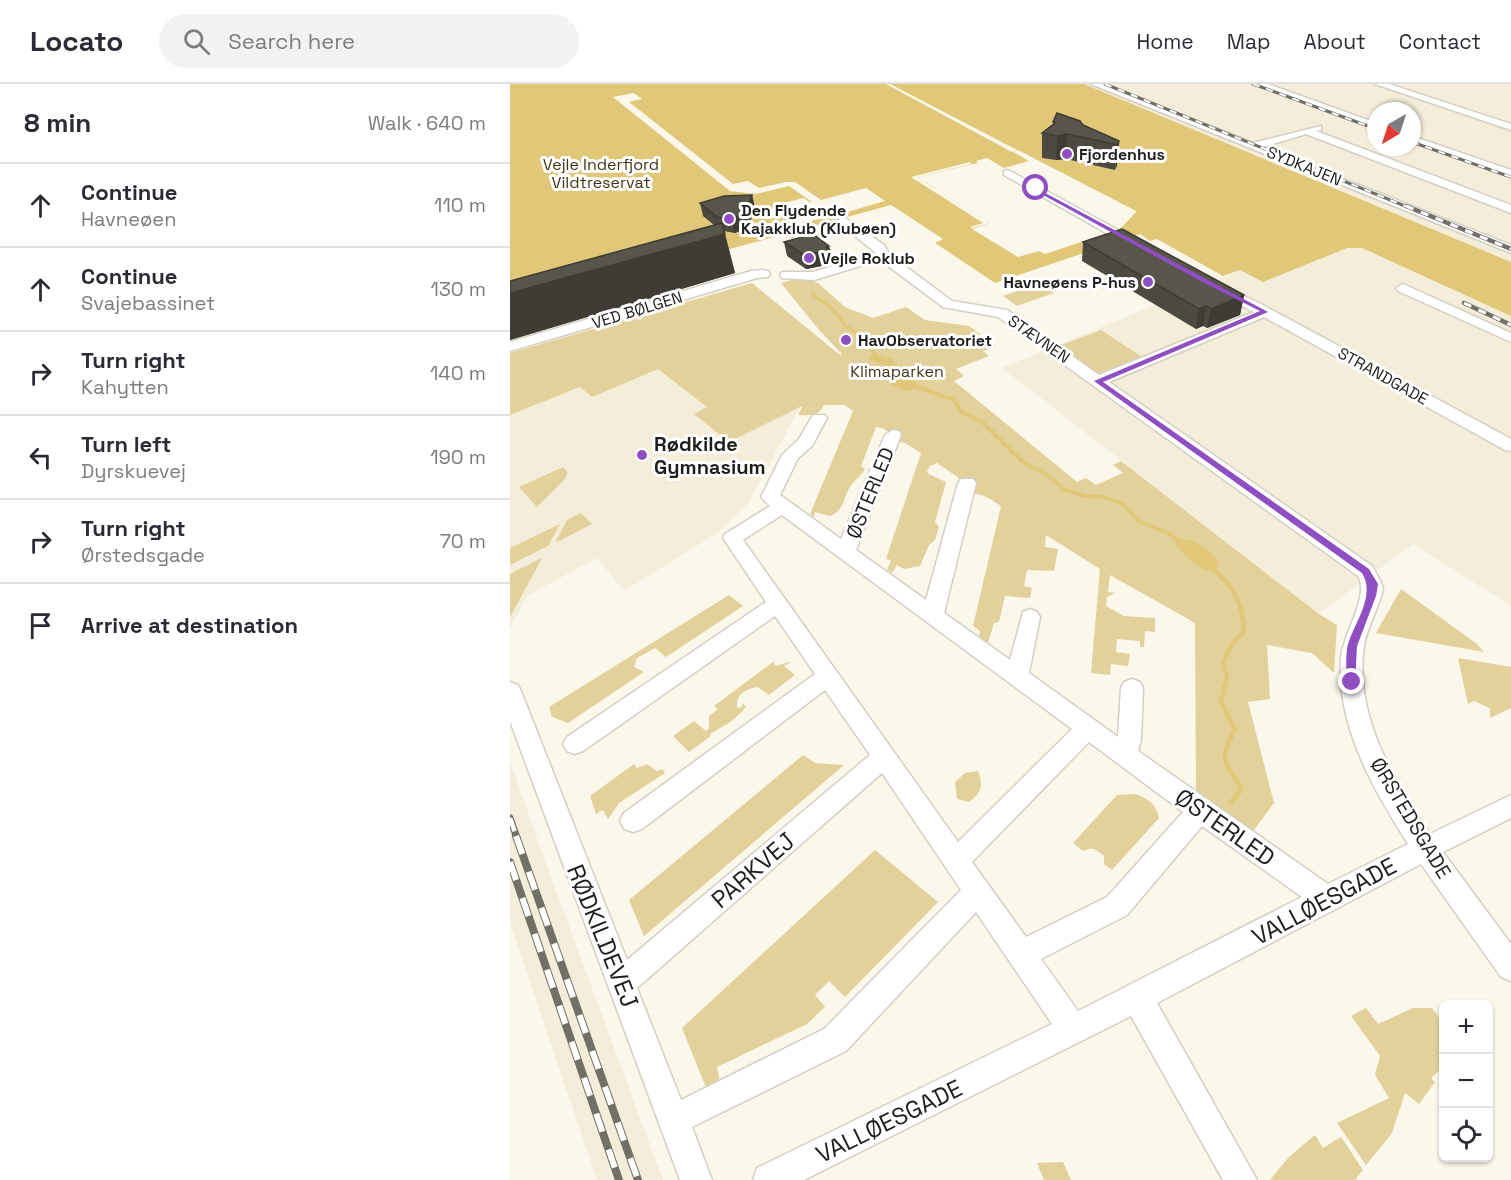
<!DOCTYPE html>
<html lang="en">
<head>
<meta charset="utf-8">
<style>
	:root { --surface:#fff; --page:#f2f2f3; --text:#2b2b33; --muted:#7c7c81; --line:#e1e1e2 }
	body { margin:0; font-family:"Space Grotesk",sans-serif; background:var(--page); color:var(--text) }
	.controls { position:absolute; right:18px; bottom:18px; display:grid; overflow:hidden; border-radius:9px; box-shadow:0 2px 4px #0004 }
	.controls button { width:54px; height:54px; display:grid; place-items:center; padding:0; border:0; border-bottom:2px solid var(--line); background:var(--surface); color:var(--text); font:30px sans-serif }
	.compass { position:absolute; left:857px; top:18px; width:54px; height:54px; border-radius:50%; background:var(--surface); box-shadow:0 2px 4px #0004; rotate:219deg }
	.stop { position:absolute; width:18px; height:18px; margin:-14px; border:4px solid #904ec3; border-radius:50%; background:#fff }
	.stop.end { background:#904ec3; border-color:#fff; box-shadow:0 2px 6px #0008 }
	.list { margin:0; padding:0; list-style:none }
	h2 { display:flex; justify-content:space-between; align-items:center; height:78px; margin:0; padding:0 24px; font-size:26px }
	h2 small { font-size:20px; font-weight:400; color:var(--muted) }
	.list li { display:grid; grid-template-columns:39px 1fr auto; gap:18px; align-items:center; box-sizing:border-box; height:84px; padding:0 24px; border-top:2px solid var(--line) }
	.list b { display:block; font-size:22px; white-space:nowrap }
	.list p { margin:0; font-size:20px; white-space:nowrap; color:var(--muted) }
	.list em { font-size:20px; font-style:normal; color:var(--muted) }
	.icon { flex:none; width:33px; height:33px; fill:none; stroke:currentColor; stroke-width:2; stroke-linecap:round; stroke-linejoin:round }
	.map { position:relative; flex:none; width:1001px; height:1096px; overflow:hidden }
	header { display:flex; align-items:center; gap:36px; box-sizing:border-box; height:84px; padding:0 30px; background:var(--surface); border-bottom:2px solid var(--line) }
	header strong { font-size:28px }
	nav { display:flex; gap:33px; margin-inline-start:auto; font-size:21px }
	.search { width:420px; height:54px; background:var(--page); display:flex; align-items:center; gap:15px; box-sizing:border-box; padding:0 21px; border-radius:33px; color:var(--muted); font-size:22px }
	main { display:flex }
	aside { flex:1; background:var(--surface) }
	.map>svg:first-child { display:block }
	.built { fill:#f4edd9; fill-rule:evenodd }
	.green { fill:#e2d19a }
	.water { fill:#e1c879; fill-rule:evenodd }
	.pier { fill:#fbf7ea }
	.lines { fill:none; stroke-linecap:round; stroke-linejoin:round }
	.stream-far2 { stroke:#e1c879; stroke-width:3 }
	.stream-far1 { stroke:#e1c879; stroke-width:4 }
	.stream { stroke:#e1c879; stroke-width:4.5 }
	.minor-casing { stroke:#d3cfc3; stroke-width:3 }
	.minor { fill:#fff; fill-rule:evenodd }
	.rail-far3-casing { stroke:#726f68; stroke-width:3 }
	.rail-far2-casing { stroke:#726f68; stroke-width:4.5 }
	.rail-far1-casing { stroke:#726f68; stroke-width:7 }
	.rail-casing { stroke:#726f68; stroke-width:8 }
	.rail-far3 { stroke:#fff; stroke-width:2; stroke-dasharray:7; stroke-linecap:butt }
	.rail-far2 { stroke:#fff; stroke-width:3; stroke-dasharray:8; stroke-linecap:butt }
	.rail-far1 { stroke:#fff; stroke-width:4.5; stroke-dasharray:14; stroke-linecap:butt }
	.rail { stroke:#fff; stroke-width:6; stroke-dasharray:19; stroke-linecap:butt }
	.wall { fill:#4c4940 }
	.shaded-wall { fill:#3e3c34 }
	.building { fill:#58554a; stroke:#3e3c34; stroke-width:1.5 }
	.route { fill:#904ec3 }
	.poi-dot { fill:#904ec3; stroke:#fff; stroke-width:2 }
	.labels { text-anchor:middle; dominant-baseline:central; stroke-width:6; stroke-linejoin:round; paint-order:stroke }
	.far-poi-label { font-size:16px; font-weight:bold; fill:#201e1a; stroke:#fff; text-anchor:start }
	.far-park-label { font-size:16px; fill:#3f3512; stroke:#fff }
	.far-street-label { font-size:16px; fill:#201e1a; stroke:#fff }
	.poi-label { font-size:20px; font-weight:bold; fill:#201e1a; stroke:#fff; text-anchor:start }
	.street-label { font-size:20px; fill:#201e1a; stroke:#fff }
	.near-street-label { font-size:24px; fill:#201e1a; stroke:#fff }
</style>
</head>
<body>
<header>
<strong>Locato</strong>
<div class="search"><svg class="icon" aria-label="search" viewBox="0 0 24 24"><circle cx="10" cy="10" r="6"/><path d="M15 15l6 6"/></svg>Search here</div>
<nav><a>Home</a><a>Map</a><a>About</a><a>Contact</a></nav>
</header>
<main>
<aside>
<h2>8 min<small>Walk · 640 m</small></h2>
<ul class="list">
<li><svg class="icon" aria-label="ahead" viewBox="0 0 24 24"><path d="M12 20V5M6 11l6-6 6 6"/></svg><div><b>Continue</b><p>Havneøen</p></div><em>110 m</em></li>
<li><svg class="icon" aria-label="ahead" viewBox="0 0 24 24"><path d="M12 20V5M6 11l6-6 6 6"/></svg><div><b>Continue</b><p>Svajebassinet</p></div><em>130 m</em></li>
<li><svg class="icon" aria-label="right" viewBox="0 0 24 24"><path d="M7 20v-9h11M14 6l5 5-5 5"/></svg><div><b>Turn right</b><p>Kahytten</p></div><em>140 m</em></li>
<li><svg class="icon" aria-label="left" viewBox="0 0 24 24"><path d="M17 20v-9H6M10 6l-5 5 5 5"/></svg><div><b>Turn left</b><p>Dyrskuevej</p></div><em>190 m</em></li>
<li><svg class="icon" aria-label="right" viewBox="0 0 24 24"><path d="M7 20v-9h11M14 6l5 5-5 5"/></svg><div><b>Turn right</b><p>Ørstedsgade</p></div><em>70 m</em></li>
<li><svg class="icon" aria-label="arrive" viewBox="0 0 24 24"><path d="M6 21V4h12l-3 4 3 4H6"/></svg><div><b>Arrive at destination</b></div></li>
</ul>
</aside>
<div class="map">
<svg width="1001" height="1096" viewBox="0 0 1001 1096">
	<rect width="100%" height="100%" fill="#fbf7ea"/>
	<path class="built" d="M504,0H1001V522L903,460L809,530L492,284L728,187L668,153ZM866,27H902V63H866Z
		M242,199L290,323L238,420L207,449L114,507L87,474L17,512L0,545V269Z
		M0,677L35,777L153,1096H87L0,839Z"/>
	<path class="green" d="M291,193L308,199L335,223L363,234L396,223L415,236L459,242L486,262L473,267L479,272L446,285L454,292L444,297L567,398L576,394L586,401L613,389L603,381L611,377L809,530L827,541L824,589L802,569L757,561L760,615L738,618L764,719L743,747L686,706L685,539L600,491L598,508L605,509L597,513L596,522L614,532L645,534V548L635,547L634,563H630V557L607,555L606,568L620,570L618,582L601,580L600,591L581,589L590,485L536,451L535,463L548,465L544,487L517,486L514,502L522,504L520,514L495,512L489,538L484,539L478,559L469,552L470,547L463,542L491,422C481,416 476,411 465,410V405L427,379L420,382L417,387L419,390L436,398L425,438L429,443L425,456L419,461L410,482L394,485L387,481L382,489L377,486L381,476L376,475L411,369L395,359L390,358V355L372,344L366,343L351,382L355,385C351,392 347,394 342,400C333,411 336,426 320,432L305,428L304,433L300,430L343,327L334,321H314C308,333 301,331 288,331L292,323H290L219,358L184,330L197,323L148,285L82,313L70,303L0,331V269L242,199L330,271L332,270L309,246L271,199Z
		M521,194L544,209L507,222L493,212L522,202L514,196Z
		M591,246L632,273L589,289L583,287L546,263Z
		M53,383L58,388L55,395L27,423L9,403Z
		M71,429L82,440L45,459L57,436Z
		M50,440L38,462L0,481V464Z
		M32,474L0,533V490Z
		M891,505L967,560L974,568L866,549Z
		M219,511L233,522L156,573L145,564L127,574L124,583L134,588L58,639L42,633L39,623Z
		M948,574L1001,583V624L980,634V624L964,617L958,620Z
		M282,577L274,582L285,591L259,611L248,603C237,605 226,609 227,623L231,624L233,619L236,623C221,640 218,639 200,650L201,652L179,668L163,652L184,637L196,647L199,644V632L208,625L204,622L263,578L266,582Z
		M293,671L305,679L334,681L134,852L119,816Z
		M124,680L127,684L137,680L147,687L152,685L155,689L109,719L98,735L93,726L86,730L80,712Z
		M468,687C474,702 471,709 459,718L447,715L445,698L455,689Z
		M625,710C638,714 646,720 649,734L602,786L594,780V772C587,766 583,762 573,767L563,759L607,711Z
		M365,766L428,818L335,913L319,897L305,911L315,923L297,940L207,983L210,999L197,1006L172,944Z
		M856,924L868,940L903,924H922L933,940V983L921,994L925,998L909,1020L895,1009L882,1049L856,1081L827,1039L879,1014L865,991L870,972L841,932Z
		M805,1051L813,1064L831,1053L853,1086L845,1096H760L779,1073Z
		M553,1078L561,1096H534L527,1079Z"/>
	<path class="water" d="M0,0H574L1001,178V232L852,164H837L753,198L730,186L713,192L647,155L640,157L630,150L485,199L425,159L433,155L381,121L0,225ZM508,66L626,127V128L610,145L535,170L529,167L508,173L462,145L480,139L407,93L468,79L466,77L477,74L494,84L519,77L503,68Z
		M365,270L382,275L410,303L396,307L381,301L383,286C375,279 366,281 358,273Z
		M667,455C683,454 701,465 709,479L706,484L701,487C685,483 674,472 665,459Z"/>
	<path class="pier" d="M376,0H380L507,66L502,68Z
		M124,9L132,15L119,18L223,100L238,97L249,104L276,98H285L311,116L356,104L375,117L330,130L334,134L326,136L321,132L284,141L267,128L281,124L274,119L293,114L300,118L285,123L302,118L279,102L246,110L220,107L103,13Z
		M460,78L462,80L407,93L480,139L462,144L460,143L473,139L401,93Z"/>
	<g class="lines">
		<path class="stream-far2" d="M302,210L322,224L336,242L356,255L359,264L369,273"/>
		<path class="stream-far1" d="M405,302L444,316L452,328L472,338L514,379L535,390L556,406L575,412L595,413L614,421L628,437L660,450L671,459
			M701,483L707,488"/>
		<path class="stream" d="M705,487C725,504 733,521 734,548L722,560L713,579L717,594L711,617L725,646C708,674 714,680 732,705L720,719"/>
		<defs>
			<path id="minor" d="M581,0H594L743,59L811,42V46L806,47L1001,121V129L796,50L753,63L1001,161V169Z
				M744,0H758L866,39V45Z
				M865,0H879L1001,40V46Z
				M902,52L1001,86V93L902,58Z
				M498,86L632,159L634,162L632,165H624L494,91V87Z
				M335,134L374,161L380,171L442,217L497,226L589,291L744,228L704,208L702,205L709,201L749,219L1001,355V367L995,366L754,233L599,298L862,482L871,498L873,505C869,525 857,542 854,562C844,631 883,695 920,750L1001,711V734L933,768L1001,860V897L991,893L911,780L647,919L747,1096H713L621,932L294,1096H243L247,1084L542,940L466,828L336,967L182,1043L202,1096H170L0,637V598L8,601L11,607L117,876L360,671L315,606L132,745L123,748L114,745L110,737L114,729L305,590L265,532L73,667L65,670L57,667L53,660L57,653L256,518L213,454L215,450L260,422L251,413L272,371L289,355L303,331H315L317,334L302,362L288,374L270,411L331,455L375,351L383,346L389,347L391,351L346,466L416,516L448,399L451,395H463L466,399L434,529L500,576L513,528L520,525L527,528L530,533L519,589L608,653L611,604L614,598L622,595L630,598L633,604L631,656L628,667L818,800L898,760C863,705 826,641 831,574C833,549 860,512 848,492L488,233L433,223L370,176L304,196L272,194L270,191L272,188H303L366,169L333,142L287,156L281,152L283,149ZM272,431L562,645L448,758L233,456ZM579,658L673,728L597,813L516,853L462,778ZM372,689L451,806L314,945L171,1016L127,904ZM692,742L792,813L568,927L531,875L617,831Z
				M253,186L258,187L260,190L258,193L247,194L0,267V258L241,187Z
				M893,200L1001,249V258L888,207L886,204Z"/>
		</defs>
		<use href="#minor" class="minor-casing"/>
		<use href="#minor" class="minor"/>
		<defs>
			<path id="rail-far3" d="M595,0L900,124
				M743,0L866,45
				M902,58L1001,93"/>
			<path id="rail-far2" d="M896,122L1001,165
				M954,219L1001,241"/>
			<path id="rail-far1" d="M0,734L7,754"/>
			<path id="rail" d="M6,752L128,1096
				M0,778L109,1096"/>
		</defs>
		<use href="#rail-far3" class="rail-far3-casing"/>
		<use href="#rail-far2" class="rail-far2-casing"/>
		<use href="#rail-far1" class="rail-far1-casing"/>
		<use href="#rail" class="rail-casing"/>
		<use href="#rail-far3" class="rail-far3"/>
		<use href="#rail-far2" class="rail-far2"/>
		<use href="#rail-far1" class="rail-far1"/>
		<use href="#rail" class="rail"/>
	</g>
	<path class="wall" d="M543,38L573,41L609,57L605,86L556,75L546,76L532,74V49L543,40Z
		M242,111L245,125L238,143L225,149L214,147L225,189L0,256V197L204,141L193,132L190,119Z
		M274,158L319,162L322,180L296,185L277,172Z
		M573,158L734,211L730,231L697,244L693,242L686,245L572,177Z"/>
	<path class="shaded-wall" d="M557,50L556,75L546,76L547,52Z
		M609,57L607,82L605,86L608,61Z
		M242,111L245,125L238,143L225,149L222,135Z
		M215,150L225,189L0,256V209Z
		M319,162L322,180L296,185L294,171Z
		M734,211L730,231L697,244L701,225Z
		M696,222L693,242L686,245L689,225Z"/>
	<path class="building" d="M547,29L570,37L573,41L609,57L608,61L557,50L547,52L532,49L545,39L543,38Z
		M242,111L235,129L222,135L207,133L190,119L214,112Z
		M212,139L215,150L0,209V197Z
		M612,145L734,211L701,225L696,222L689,225L573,158Z
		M303,150L319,162L316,163L320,166L294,171L274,158Z"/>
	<path class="route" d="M524,103L758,228L593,298L859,485L868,500L866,512L847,562L845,601L842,602L836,598C837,586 835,572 838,560C845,537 866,512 852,489L584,297L750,227L694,199L524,106Z"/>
	<g class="poi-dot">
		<circle cx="557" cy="70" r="6"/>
		<circle cx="219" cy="135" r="6"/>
		<circle cx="299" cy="174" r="6"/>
		<circle cx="638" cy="198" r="6"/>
		<circle cx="336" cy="256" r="6"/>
		<circle cx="132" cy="371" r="6"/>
	</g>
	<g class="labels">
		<g class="far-poi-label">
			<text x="569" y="70">Fjordenhus</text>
			<text x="231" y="126">Den Flydende<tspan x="231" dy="18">Kajakklub (Klubøen)</tspan></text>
			<text x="311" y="174">Vejle Roklub</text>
			<text x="626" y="198" text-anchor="end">Havneøens P-hus</text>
			<text x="348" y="256">HavObservatoriet</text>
		</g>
		<g class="far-park-label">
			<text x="91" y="80">Vejle Inderfjord<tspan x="91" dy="18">Vildtreservat</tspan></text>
			<text x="387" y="287">Klimaparken</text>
		</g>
		<g class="far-street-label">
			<text transform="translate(794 82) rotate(22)">SYDKAJEN</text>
			<text transform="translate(127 226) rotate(-17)">VED BØLGEN</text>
			<text transform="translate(529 255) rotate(35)">STÆVNEN</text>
			<text transform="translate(873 292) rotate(29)">STRANDGADE</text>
		</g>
		<g class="poi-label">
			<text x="144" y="360">Rødkilde<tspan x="144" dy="23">Gymnasium</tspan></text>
		</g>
		<g class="street-label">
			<text transform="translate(360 409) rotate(-68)">ØSTERLED</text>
			<text transform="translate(901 734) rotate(59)">ØRSTEDSGADE</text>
		</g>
		<g class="near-street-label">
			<text transform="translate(715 743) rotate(35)">ØSTERLED</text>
			<text transform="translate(243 786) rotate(-41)">PARKVEJ</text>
			<text transform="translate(814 817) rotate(-28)">VALLØESGADE</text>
			<text transform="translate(93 852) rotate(68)">RØDKILDEVEJ</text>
			<text transform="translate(379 1037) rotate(-26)">VALLØESGADE</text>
		</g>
	</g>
</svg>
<div class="controls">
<button>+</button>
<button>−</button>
<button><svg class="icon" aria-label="locate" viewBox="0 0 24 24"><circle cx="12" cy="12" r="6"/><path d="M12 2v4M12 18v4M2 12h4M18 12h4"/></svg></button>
</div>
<svg class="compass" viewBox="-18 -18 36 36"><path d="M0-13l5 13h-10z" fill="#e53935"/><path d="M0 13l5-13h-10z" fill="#7c7c81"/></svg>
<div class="stop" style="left:526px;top:104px"></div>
<div class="stop end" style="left:842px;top:598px"></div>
</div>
</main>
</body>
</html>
